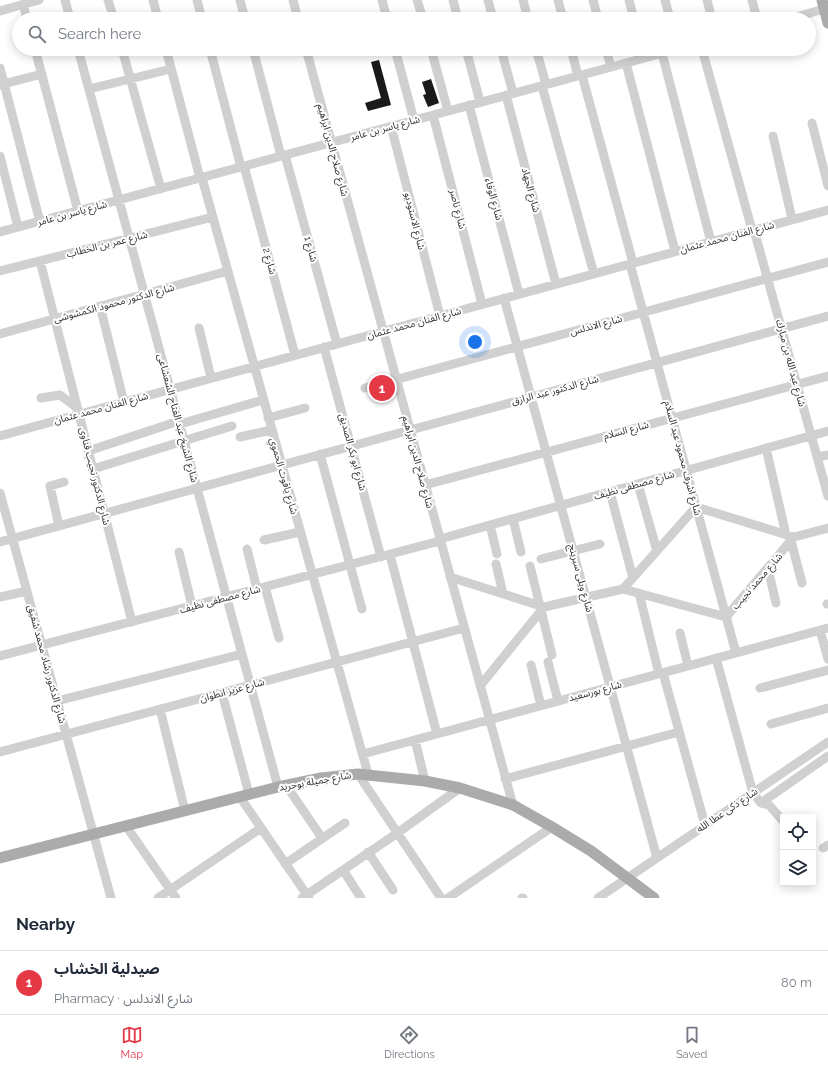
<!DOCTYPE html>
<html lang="en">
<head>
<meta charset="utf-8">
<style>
	:root { --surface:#fff; --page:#f2f2f3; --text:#1f2937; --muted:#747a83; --line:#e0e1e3; --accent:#e63946 }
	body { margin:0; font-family:Raleway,"Noto Sans Arabic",sans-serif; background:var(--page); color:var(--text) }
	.controls { position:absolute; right:12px; bottom:12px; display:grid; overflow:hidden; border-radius:0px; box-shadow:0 2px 10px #0003 }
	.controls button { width:36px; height:36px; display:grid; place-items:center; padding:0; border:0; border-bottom:1px solid var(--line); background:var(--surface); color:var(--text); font:20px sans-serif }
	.you { position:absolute; left:475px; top:342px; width:14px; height:14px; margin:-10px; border:3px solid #fff; border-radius:50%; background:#1a73e8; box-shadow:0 0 0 6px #1a73e833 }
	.badge { display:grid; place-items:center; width:26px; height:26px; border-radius:50%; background:var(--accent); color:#fff; font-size:13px; font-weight:700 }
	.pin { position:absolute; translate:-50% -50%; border:2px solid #fff; box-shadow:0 1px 4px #0006 }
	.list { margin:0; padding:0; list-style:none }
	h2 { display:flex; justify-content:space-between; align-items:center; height:52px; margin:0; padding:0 16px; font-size:17px }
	h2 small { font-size:13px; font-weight:400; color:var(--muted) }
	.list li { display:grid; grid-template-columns:26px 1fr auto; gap:12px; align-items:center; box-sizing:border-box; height:64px; padding:0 16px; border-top:1px solid var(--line) }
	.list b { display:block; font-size:15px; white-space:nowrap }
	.list p { margin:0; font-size:13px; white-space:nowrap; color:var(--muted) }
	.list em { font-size:13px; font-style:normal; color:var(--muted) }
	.icon { flex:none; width:22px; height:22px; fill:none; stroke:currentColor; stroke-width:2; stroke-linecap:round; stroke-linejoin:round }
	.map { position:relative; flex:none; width:828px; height:898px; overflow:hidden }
	.search { position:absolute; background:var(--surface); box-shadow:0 2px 10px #0003; left:12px; right:12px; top:12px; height:44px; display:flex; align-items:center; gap:10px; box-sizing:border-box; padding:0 14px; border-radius:22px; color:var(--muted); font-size:15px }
	.sheet { height:116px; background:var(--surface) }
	nav { display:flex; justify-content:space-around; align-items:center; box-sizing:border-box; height:56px; border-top:1px solid var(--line); background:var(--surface); font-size:11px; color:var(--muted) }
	nav a { display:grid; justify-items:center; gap:2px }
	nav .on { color:var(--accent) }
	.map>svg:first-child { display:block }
	.building { fill:#1a1a1a }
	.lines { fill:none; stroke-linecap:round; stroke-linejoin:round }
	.minor { stroke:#d0d0d0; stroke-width:9 }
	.major { stroke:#ababab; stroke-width:11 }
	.labels { text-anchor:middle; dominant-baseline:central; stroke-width:4; stroke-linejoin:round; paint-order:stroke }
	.street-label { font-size:10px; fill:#333; stroke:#fff }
</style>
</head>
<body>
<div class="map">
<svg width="828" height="898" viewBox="0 0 828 898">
	<rect width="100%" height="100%" fill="#fff"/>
	<path class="building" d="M379,60L391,105L368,111L365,103L381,98L371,62Z
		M431,79L439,103L428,107L423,95L426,94L422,82Z"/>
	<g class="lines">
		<path class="minor" d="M65,0L70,19
			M108,0L114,19
			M153,0L158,19
			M197,0L202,19
			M240,0L245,19
			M293,0L298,19
			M382,0L387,19
			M417,0L423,19
			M453,0L458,19
			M488,0L493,19
			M523,0L528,19
			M558,0L563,19
			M593,0L598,19
			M629,0L634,19
			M665,0L670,19
			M707,0L712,19
			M752,0L757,19
			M23,4L27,19
			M0,11L39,0
			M789,19L824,9
			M35,49L78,211
			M78,49L278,787
			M122,49L161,189
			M166,49L200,178
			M210,49L241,167
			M253,49L281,156
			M306,49L513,805
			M395,49L414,120
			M431,49L448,111
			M466,49L480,102
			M501,49L513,93
			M536,49L546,84
			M571,49L578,76
			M606,49L611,67
			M702,49L752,230
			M662,53L711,242
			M626,63L675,251
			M0,68L40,222
			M582,75L633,263
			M0,85L42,74
			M542,86L594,274
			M89,89L171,69
			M506,95L556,284
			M469,105L519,294
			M433,115L482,304
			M812,123L828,186
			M391,126L440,316
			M773,136L792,219
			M285,155L337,344
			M0,156L18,227
			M244,166L295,355
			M202,178L368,774
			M754,230L828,496
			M0,232L678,49
			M40,261L132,622
			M630,264L736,653
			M0,271L213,217
			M504,298L657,858
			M100,306L124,402
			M199,328L211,378
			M0,334L228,271
			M324,347L381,557
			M365,388L828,262
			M41,398L60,395L77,408
			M268,418L305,408
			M180,424L263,400
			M0,436L828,210
			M240,437L271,430
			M766,448L786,535
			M88,451L179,421
			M320,454L362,609
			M817,457L828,455
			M93,469L232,426
			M638,484L657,551
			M425,485L828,376
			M610,492L633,578
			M0,493L111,898
			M513,519L521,552
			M490,525L497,554
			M59,526L50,486L64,482
			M794,537L828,528
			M440,539L828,431
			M264,540L300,532
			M791,541L802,583
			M0,542L828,316
			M247,549L257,589
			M179,552L192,606
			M390,555L437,734
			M541,559L600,544
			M496,564L503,594
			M530,566L540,606
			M768,569L776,603
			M450,577L544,607L623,589L726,617L794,537
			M265,587L279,638
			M623,589L696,507L794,537
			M639,593L659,674
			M0,597L27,591
			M827,604H828
			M541,610L552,655
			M820,630L828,659
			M680,633L688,666
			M0,656L440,541
			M716,658L753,793L761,803L769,805L783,821
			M548,662L558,701
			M531,665L541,706
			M663,673L705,825
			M480,686L544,607
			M760,688L828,670
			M222,693L249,794
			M57,701L242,654
			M160,709L185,811
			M771,724L828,708
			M415,740L425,781
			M0,752L464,628
			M363,754L828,628
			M358,774L441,898
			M505,779L679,732
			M286,785L322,838
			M240,797L309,898
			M761,803L828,756
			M126,826L176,898
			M823,848L828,845
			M368,852L393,890
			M285,864L345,823
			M343,870L361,898
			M158,898L261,828
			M302,898L396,834L460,788
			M448,898L552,827
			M522,898H523
			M598,898L828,742"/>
		<path class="major" d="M822,0L828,23
			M0,858L278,787L321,778L358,774L425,781L460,788L513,805L552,827L591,851L654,898"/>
	</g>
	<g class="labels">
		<g class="street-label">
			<text transform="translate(385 128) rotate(-15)">شارع ياسر بن عامر</text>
			<text transform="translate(333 150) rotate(75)">شارع صلاح الدين ابراهيم</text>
			<text transform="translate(531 190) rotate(75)">شارع الجهاد</text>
			<text transform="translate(494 199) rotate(75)">شارع الوفاء</text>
			<text transform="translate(458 209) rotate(76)">شارع ناصر</text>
			<text transform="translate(72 213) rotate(-15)">شارع ياسر بن عامر</text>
			<text transform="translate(415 221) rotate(76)">شارع الاستوديو</text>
			<text transform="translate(727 237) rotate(-15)">شارع الفنان محمد عثمان</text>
			<text transform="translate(107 244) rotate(-14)">شارع عمر بن الخطاب</text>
			<text transform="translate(311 249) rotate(75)">شارع 1</text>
			<text transform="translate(270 261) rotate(75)">شارع 2</text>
			<text transform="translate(114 303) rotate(-15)">شارع الدكتور محمود الكمشوشى</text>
			<text transform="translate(414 323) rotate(-15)">شارع الفنان محمد عثمان</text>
			<text transform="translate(596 325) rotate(-15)">شارع الاندلس</text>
			<text transform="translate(791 363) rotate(75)">شارع عبد الله بن مبارك</text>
			<text transform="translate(555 390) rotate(-15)">شارع الدكتور عبد الرازق</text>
			<text transform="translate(101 408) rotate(-15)">شارع الفنان محمد عثمان</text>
			<text transform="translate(178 418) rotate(75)">شارع الشيخ عبد الفتاح الشعشاعى</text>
			<text transform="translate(626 430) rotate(-15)">شارع السلام</text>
			<text transform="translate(353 452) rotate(75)">شارع ابو بكر الصديق</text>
			<text transform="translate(683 458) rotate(75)">شارع اشرف محمود عبد السلام</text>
			<text transform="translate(418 462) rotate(75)">شارع صلاح الدين ابراهيم</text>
			<text transform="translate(95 476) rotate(76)">شارع الدكتور نجيب قناوى</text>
			<text transform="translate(284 476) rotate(74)">شارع ياقوت الحموي</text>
			<text transform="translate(634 485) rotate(-16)">شارع مصطفى نظيف</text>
			<text transform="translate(581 578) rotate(75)">شارع ويلى سبرينج</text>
			<text transform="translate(757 581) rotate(-49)">شارع محمد نجيب</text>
			<text transform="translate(220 599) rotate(-15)">شارع مصطفى نظيف</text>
			<text transform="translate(47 664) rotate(75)">شارع الدكتور رشاد محمد شفيق</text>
			<text transform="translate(232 690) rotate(-15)">شارع عزيز انطوان</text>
			<text transform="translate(595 691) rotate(-15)">شارع بورسعيد</text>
			<text transform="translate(315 781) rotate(-10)">شارع جميلة بوحريد</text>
			<text transform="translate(727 810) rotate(-34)">شارع ذكى عطا الله</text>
		</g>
	</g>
</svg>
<div class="controls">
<button><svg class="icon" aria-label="locate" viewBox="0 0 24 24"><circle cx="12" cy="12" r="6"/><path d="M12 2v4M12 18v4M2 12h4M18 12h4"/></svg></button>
<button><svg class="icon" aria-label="layers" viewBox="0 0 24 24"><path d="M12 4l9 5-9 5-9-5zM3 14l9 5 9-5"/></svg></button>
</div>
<div class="you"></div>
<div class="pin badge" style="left:382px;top:388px">1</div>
<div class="search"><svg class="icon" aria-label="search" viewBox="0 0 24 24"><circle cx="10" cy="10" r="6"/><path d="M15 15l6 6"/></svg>Search here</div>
</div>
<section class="sheet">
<h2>Nearby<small></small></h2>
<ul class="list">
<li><span class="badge">1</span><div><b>صيدلية الخشاب</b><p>Pharmacy · شارع الاندلس</p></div><em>80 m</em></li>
</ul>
</section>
<nav>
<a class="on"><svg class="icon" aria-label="map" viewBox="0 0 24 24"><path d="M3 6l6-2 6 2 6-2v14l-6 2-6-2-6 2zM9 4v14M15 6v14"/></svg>Map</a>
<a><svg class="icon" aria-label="directions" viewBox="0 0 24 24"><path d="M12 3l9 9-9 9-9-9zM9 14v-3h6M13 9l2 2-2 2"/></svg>Directions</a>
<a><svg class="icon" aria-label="saved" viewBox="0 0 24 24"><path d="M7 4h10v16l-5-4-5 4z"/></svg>Saved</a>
</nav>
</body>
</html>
